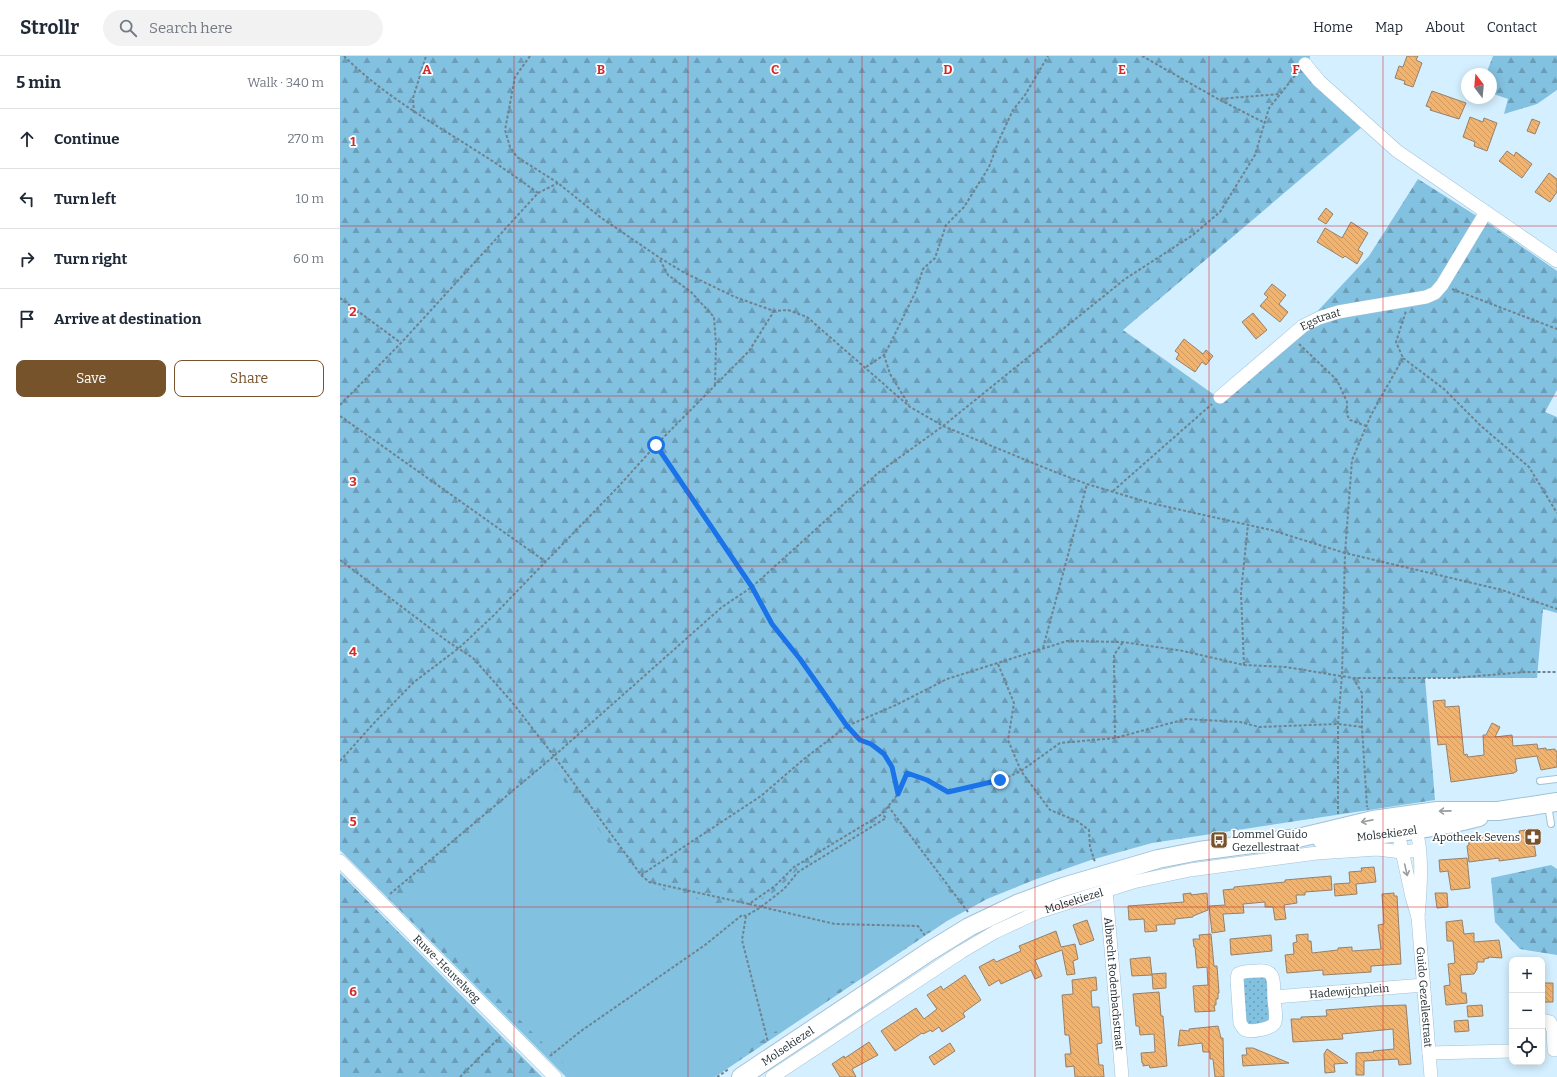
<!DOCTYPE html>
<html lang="en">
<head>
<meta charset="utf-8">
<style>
	:root { --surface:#fff; --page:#f2f2f3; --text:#1f2937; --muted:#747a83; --line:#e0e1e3; --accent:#76532b }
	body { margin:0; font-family:Bitter,serif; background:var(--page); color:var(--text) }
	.controls { position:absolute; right:12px; bottom:12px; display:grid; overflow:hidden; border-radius:8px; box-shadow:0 2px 10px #0003 }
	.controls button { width:36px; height:36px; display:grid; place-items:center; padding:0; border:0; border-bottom:1px solid var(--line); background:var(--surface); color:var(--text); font:20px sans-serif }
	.compass { position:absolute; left:1121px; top:12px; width:36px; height:36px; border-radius:50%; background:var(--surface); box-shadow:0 2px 10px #0003; rotate:344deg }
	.stop { position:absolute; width:12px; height:12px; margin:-9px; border:3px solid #1a73e8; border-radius:50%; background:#fff }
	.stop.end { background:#1a73e8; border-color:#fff; box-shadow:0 1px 4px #0008 }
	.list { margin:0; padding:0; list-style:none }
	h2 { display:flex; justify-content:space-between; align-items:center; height:52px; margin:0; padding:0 16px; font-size:17px }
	h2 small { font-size:13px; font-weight:400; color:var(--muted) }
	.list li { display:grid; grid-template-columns:26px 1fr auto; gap:12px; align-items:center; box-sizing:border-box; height:60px; padding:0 16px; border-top:1px solid var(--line) }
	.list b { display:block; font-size:15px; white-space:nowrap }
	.list em { font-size:13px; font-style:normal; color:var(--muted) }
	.actions { display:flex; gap:8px; padding:12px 16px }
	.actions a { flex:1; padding:9px 0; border:1px solid var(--accent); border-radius:8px; text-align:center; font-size:14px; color:var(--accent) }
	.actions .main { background:var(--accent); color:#fff }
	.icon { flex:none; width:22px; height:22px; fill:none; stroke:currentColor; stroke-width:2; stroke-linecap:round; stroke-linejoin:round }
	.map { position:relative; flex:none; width:1217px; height:1021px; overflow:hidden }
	header { display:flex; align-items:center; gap:24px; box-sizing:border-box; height:56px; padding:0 20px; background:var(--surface); border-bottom:1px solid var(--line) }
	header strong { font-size:19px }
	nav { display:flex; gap:22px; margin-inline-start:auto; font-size:14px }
	.search { width:280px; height:36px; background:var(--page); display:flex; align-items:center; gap:10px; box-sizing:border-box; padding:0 14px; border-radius:22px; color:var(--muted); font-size:15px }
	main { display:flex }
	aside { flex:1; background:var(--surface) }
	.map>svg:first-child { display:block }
	.grass { fill:url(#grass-dots) }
	.forest { fill:url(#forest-firs) }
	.park { fill:#83c1e1 }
	.building { fill:url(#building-back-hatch); stroke:#978068 }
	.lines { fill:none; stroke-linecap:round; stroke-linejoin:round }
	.service-casing { stroke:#a1c2d5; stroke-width:8 }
	.minor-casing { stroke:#a1c2d5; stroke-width:14 }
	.secondary-casing { stroke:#a1c2d5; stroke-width:20 }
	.path { stroke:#6f838e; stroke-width:2; stroke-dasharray:3 2; stroke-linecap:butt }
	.service { stroke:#fff; stroke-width:6 }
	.minor { stroke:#fff; stroke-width:13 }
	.secondary { stroke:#fff; stroke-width:18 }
	.oneway { stroke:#989da0 }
	.route { stroke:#1a73e8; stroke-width:5 }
	.grid { fill:none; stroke:#d62828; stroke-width:1; stroke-opacity:0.55 }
	.labels { text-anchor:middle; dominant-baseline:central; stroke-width:3.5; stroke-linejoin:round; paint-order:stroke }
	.street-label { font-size:11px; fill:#19262d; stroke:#fff }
	.poi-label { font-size:11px; fill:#19262d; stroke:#fff; text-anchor:start }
	.grid-label { font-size:13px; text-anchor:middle; font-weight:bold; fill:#d62828; stroke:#fff; stroke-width:3.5; stroke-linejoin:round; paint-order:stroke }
</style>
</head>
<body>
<header>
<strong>Strollr</strong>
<div class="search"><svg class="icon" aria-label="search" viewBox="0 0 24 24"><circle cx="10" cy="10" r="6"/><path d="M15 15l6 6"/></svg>Search here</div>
<nav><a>Home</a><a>Map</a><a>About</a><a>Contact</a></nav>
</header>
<main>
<aside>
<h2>5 min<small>Walk · 340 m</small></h2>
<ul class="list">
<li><svg class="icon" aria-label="ahead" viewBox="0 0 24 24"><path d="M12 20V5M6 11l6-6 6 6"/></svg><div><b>Continue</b></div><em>270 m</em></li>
<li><svg class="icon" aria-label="left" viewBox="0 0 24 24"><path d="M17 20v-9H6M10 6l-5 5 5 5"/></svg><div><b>Turn left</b></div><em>10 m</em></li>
<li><svg class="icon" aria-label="right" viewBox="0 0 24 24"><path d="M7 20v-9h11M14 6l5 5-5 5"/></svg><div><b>Turn right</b></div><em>60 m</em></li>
<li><svg class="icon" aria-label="arrive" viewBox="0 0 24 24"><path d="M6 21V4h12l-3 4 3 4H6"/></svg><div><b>Arrive at destination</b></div></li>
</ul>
<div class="actions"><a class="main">Save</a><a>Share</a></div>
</aside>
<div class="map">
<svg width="1217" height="1021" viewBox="0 0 1217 1021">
	<defs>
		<pattern id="grass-dots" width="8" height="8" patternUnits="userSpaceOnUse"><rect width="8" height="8" fill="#83c1e1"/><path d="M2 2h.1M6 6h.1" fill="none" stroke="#6a9db7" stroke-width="1.8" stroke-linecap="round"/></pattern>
		<pattern id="forest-firs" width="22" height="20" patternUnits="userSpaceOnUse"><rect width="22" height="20" fill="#83c1e1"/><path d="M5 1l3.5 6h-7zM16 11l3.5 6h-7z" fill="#6a9db7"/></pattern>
		<pattern id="building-back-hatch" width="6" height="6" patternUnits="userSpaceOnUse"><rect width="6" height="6" fill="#f1b36e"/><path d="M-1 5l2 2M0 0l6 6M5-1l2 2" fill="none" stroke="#ce9a60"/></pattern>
	</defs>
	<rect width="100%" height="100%" fill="#d4efff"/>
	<path class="grass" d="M927,921L930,966L908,969L905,966L903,922Z"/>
	<path class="forest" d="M0,0H970L969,7L1029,65L783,274L880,343L973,260L1029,200L1078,123L1151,169L1217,215V334L1205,356L1217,361V557L1203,553L1197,622H1085L1095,744L812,787L751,804L694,824L647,843L607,865L375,1021H226L0,794Z
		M1153,0H1217V34L1197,48L1164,58L1168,43L1151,37V18H1146Z
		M1211,809L1217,813V899L1180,893L1155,866L1151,822Z
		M0,817L202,1021H0Z"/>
	<path class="park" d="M213,710L293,821L309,830L403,855L437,834L456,815L549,757L622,853L427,981L370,1021H237L58,842Z"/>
	<path class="building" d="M1067,0H1078L1076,4L1082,7L1073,31L1064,28L1065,25L1055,22L1059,10L1063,11Z
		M1092,35L1126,47L1119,63L1090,54L1091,52L1086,50Z
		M1130,61L1143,66L1144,62L1157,67L1147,95L1134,90L1135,86L1123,81Z
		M1192,63L1200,66L1195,78L1187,75Z
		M1167,95L1174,100L1176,96L1192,108L1182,122L1159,105Z
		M1209,117L1217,123V136L1210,146L1195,136Z
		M986,152L993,158L986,168L978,163Z
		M1011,166L1028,177L1018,194L1023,197L1017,208L1005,200L1003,202L977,186L985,172L1002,182Z
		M932,228L946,239L939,248L948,256L940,266L920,250L928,241L924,238Z
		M913,257L927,274L916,283L902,266Z
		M844,283L863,298L866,294L873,300L866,309L862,306L855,316L836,303L839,298L835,295Z
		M1105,644V651L1119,650L1124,699L1127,698L1128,701L1144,699L1143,679H1146L1152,667L1160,671L1155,681L1172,679L1173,690L1197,688L1198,693L1206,692V694L1215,693V695H1217V711L1201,714L1197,700L1175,703L1177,715L1174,717L1111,726L1106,688L1098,689L1093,645Z
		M1192,773L1196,800L1159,805V802L1129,806L1127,790L1129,789L1128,781L1145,779L1146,784L1180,780L1179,775Z
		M1127,802L1130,832L1111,834L1108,815L1100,816L1099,804Z
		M1034,811L1036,826L1016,828L1017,838L995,840L994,828L1010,827L1009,816L1022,815L1021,812Z
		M991,820L992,834L965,836V839H956L957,847L944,849L946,863L935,864L933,851H925V846L903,848L904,857L883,858L885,875L872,877L869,850L885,849L883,834L894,833V831L945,826V824Z
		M851,837V839L867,837L868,854L853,860V861L835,863V868L816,869L817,875L805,876L804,863L789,864L788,850L844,846L843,838Z
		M1054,837V840H1057L1061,908L1031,910V916L983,919V914L947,917L945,899L954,898L953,887L957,886L956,879L968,878V885H971L972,897L998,894V892L1012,891V895L1041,893L1038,869L1044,868L1042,838Z
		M1095,837H1107L1108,851L1097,852Z
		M747,864L754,884L740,889L733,869Z
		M1122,864L1124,878L1134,877V886L1159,884L1162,902L1148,901L1149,902L1144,903V906H1137V913L1134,918L1120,919L1122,937H1126L1127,947L1106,949L1104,930L1110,929L1108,908L1115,907L1113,885H1107L1106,866Z
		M716,875L721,891L735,888L738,903L733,905L735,918L727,919L722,894L695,904L702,920L695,923L691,914L661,928L659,924L649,930L639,911L654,903L656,906L681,895L679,890Z
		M871,878L874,910H877L879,937H878V943H876V949H874L875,955L855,956L853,930L868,929L867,911L857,912L855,891H854L853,883H860L859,879Z
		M931,879L932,895L891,899L890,883Z
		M810,901L812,919L792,920L790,903Z
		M826,917V932L813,933L812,918Z
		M625,919L641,944L623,957L625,961L602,976L599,971L592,976L591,974L583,978L582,977L555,995L541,975L576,952L584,963L597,953L587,939L601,930L603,934Z
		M756,921L757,934L751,935L752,951H759L762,987L757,988L759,1009H763L764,1021H735L734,1010L726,1011L725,998H731L729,979H725L722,939L733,938L732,924Z
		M1202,927H1213V946H1202Z
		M819,936L821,960H823L827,1010L810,1012L809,1009L803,1010V1007H802L801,997L815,996L814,978L800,979L799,970H796L793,938Z
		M1066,949L1071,1008L1059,1009L1058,1003L1024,1005V1019H1016V997L1034,996L1033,995L1054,993L1053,973L1002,978L1003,983L953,986L951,963H961V961L987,960L986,954L1037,950Z
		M1142,949L1143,960L1128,961L1127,950Z
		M1128,964L1129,975L1115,976L1114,965Z
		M878,970L881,982H883L884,1021H875L873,1003H870V996H863L862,987L838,990L840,974L849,975V973Z
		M529,986L538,999L512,1013L516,1021H500L492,1008L504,1000L505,1002Z
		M610,987L615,995L594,1009L589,1001Z
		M906,992H913L949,1007L903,1010L902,999H907Z
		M987,993L1008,1007L994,1008L995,1016L985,1017L984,998Z"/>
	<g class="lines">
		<defs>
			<path id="service" d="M1200,725L1217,723
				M1208,749L1211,768"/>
			<g id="minor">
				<path d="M965,8L979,25L1057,95L1217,205"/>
				<path id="s1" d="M880,341L963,270L979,262L998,256L1086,241L1095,237L1102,229L1146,156"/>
				<path d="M1062,768L1059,776V781L1072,841L1078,861"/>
				<path id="s2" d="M1072,768C1085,783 1080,840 1078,861L1091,1021"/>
				<path id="s3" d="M0,805L215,1021"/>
				<path id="s4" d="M766,834L782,1021"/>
				<path id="s5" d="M934,941C934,948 937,959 935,966C933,973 912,976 906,974C903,973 902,970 900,967L897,923L898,918C904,915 911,915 917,915C937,913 933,926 934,941L1084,929"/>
				<path d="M1202,964L1210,966L1213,974L1214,994"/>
				<path d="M1089,997L1172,995"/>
				<path id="s6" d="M432,1021L621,896L655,876L698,856L793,826L850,814L977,797L1037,793L1062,796L1079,794"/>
			</g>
			<g id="secondary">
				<path id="s7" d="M981,783C1008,783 1034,779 1060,776C1087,772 1113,768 1139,761"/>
				<path id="s8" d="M401,1021L590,895L629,871L677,848L723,831L818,803L859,795L958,782L1033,764L1097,755H1158L1217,746"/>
			</g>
		</defs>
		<use href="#service" class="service-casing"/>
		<use href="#minor" class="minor-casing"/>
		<use href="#secondary" class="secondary-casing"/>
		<path class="path" d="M4,0C45,41 95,68 143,99C162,111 180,124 198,137
			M190,0L175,21L165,74L170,91L177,101L218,127L260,161L320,202L343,216L395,241L434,255L448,254L467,261L570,351L603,370L715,416L747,428L810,447L931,474L1005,497L1162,534L1217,553
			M802,0L878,43L940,38
			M880,44L925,67
			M74,57L73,42L86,0
			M320,204L328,219L351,236L374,261L376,288L375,329
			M1112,233L1217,273
			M0,242L61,287
			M959,288L997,324L1007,346V359L1010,364L1026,370
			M544,299L550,318L569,349
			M1063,302L1104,333L1141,370L1189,411L1217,457
			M526,311L544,299L550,288L576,235L583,213L595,202L606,169L624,151L649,111L659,84L673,54L685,39L708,0
			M0,349L61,287L198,137L218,127
			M0,360L206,506
			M316,389L412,531L432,569L461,603L507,670L520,684L531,688L544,698L552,711L558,736
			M773,435L872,348
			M0,504L107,585L133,602L172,646L214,700L301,819L309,826L409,848L435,830L454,811L542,758L558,738L567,717L587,724L609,737L661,724L681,715L720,687L775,682L846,663L900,666L919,671L998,668L1022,671
			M703,592L747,428
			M658,608L674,647L668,684L681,715L710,754L737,765L749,774L750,791L755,806
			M904,609L901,537L908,468
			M1013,622L1022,637V671L1027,751
			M775,682L774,599L783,586
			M0,705L34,667L74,626L119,592L153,560L278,431L316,389L409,295L434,255
			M548,750L628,856
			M998,758V668L1002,619L1005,497L1012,404L1031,359L1063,302L1056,286L1066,255
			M301,819L421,740L464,703L507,670L556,649L607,623L727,585L783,586L843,595L904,609L946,611L1013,622H1114L1185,616H1217
			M50,838L214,700L382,551L412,531L538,417L603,370L785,223L853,179L880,156L915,99L929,52L958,16
			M409,848L495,868L578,870L586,881
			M406,860L402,884L428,986
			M210,1000L241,975L365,889L402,859L406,860L421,851L444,833L458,816L546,762L542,758
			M120,1021L160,981
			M377,1021L389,1013"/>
		<use href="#service" class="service"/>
		<use href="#minor" class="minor"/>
		<use href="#secondary" class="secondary"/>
	</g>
	<defs><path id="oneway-shaft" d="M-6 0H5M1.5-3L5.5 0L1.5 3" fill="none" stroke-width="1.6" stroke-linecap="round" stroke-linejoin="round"/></defs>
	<g class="oneway">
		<use href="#oneway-shaft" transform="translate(1105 755) rotate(179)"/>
		<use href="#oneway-shaft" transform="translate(1027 765) rotate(169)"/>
		<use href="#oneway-shaft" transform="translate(1066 814) rotate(77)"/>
	</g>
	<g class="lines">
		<path class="route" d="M316,389L412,531L432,568L460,603L507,670L520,684L531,688L544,698L552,711L558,738L567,717L587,724L608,736L660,724"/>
	</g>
	<path class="grid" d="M174,0V1021M348,0V1021M522,0V1021M695,0V1021M869,0V1021M1043,0V1021M0,170H1217M0,340H1217M0,510H1217M0,681H1217M0,851H1217"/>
	<defs>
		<symbol id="pharmacy-square" viewBox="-11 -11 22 22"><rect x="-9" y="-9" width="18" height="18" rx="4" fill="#76532b" stroke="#fff"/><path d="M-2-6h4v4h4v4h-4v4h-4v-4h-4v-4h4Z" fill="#fff"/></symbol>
		<symbol id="bus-square" viewBox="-11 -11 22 22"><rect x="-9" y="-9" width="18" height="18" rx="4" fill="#76532b" stroke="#fff"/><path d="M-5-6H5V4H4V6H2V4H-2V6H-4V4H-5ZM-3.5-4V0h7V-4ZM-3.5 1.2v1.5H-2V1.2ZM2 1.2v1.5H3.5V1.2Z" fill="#fff"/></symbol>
	</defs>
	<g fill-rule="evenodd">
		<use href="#pharmacy-square" x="1183" y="771" width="20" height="20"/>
		<use href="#bus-square" x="869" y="774" width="20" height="20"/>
	</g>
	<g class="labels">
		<g class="street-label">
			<text stroke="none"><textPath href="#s1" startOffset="128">Egstraat</textPath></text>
			<text stroke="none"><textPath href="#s7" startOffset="66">Molsekiezel</textPath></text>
			<text stroke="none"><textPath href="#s6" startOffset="351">Molsekiezel</textPath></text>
			<text stroke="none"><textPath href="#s3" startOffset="152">Ruwe-Heuvelweg</textPath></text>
			<text stroke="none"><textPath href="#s4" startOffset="94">Albrecht Rodenbachstraat</textPath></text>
			<text stroke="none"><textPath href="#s5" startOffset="248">Hadewijchplein</textPath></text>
			<text stroke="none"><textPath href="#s2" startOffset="175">Guido Gezellestraat</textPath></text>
			<text stroke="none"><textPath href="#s8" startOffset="56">Molsekiezel</textPath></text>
		</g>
		<g class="poi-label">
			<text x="892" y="778">Lommel Guido<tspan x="892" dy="13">Gezellestraat</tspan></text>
			<text x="1180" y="781" text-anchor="end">Apotheek Sevens</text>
		</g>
	</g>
	<g class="grid-label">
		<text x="87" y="18">A</text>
		<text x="261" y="18">B</text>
		<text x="435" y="18">C</text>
		<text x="608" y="18">D</text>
		<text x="782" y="18">E</text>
		<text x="956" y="18">F</text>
		<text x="13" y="90">1</text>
		<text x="13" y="260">2</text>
		<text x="13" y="430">3</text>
		<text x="13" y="600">4</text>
		<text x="13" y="770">5</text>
		<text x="13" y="940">6</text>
	</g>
</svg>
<div class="controls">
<button>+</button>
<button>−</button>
<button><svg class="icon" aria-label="locate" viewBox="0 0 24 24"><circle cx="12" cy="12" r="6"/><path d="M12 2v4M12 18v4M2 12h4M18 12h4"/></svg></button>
</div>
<svg class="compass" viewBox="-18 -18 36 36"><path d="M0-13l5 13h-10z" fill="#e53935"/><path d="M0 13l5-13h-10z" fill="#747a83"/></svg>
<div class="stop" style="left:316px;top:389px"></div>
<div class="stop end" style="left:660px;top:724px"></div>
</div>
</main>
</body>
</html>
